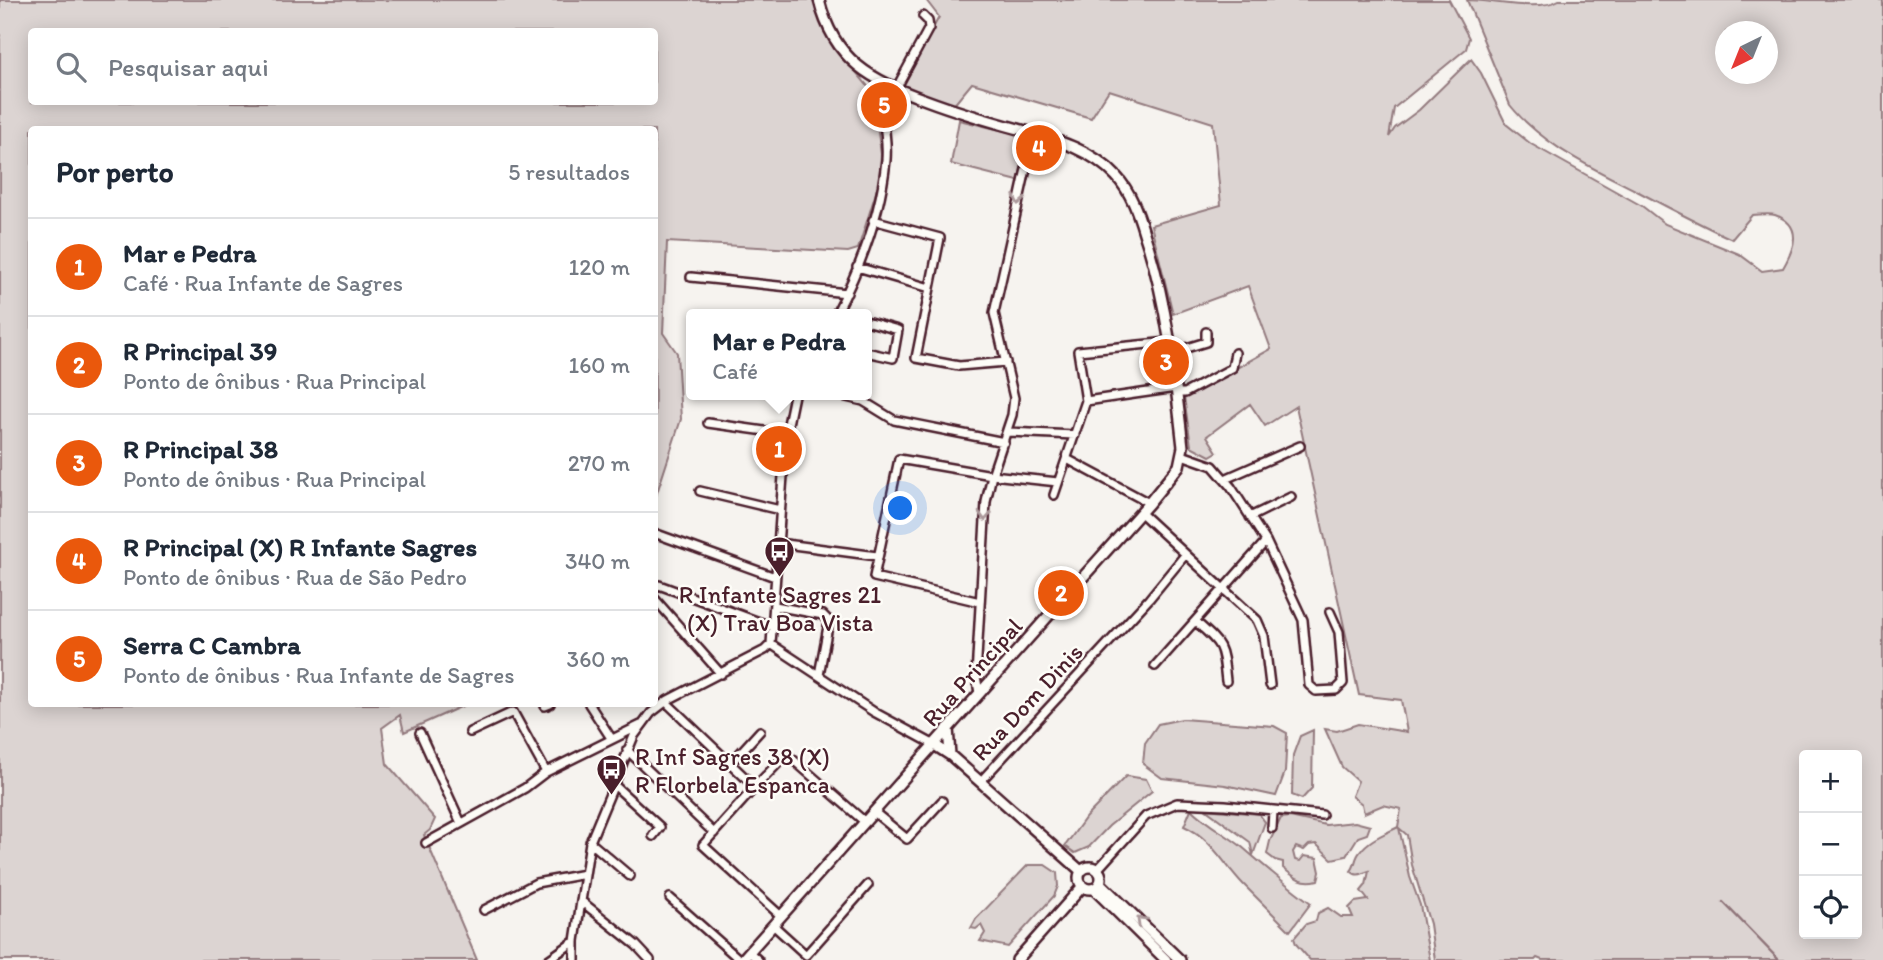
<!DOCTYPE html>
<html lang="pt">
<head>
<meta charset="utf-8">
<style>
	:root { --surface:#fff; --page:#f2f2f3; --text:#1f2937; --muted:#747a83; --line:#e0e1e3; --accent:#ea580c }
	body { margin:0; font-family:Itim,sans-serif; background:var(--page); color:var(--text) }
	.controls { position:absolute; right:21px; bottom:21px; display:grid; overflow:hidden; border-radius:7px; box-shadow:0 4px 18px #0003 }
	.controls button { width:63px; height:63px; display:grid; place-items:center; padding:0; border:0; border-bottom:2px solid var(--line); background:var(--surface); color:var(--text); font:35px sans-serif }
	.compass { position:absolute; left:1715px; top:21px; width:63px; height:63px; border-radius:50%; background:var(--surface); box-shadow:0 4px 18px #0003; rotate:223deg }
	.you { position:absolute; left:901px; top:509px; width:24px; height:24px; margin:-18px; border:5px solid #fff; border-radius:50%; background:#1a73e8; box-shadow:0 0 0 10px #1a73e833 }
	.badge { display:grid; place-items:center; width:46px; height:46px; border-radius:50%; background:var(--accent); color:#fff; font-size:23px; font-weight:700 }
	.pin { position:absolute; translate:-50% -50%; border:4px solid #fff; box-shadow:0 2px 7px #0006 }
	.popup { position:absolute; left:686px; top:309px; width:186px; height:91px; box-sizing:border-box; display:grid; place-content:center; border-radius:7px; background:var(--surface); filter:drop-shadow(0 2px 5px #0005); font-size:23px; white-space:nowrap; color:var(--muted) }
	.popup b { font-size:26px; color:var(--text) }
	.popup::after { content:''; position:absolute; left:50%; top:100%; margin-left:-14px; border:14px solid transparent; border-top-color:var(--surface) }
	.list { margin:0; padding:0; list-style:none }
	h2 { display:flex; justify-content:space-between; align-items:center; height:91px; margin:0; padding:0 28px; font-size:30px }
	h2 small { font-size:23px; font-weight:400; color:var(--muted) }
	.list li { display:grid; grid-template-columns:46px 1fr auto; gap:21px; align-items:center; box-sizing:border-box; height:98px; padding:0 28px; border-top:2px solid var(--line) }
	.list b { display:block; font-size:26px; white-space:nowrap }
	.list p { margin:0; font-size:23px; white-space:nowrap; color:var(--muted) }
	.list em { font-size:23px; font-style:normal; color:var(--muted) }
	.icon { flex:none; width:38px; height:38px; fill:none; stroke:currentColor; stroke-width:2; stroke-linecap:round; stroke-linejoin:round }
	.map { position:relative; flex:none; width:1883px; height:960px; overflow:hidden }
	.search { position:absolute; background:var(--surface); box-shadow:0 4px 18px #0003; left:28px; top:28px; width:630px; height:77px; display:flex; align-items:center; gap:18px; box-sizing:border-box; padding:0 24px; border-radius:7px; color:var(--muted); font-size:26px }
	.panel { position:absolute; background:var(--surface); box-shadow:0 4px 18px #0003; left:28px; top:126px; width:630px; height:581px; border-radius:7px }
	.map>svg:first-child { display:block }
	.green { fill:#dcd4d2; stroke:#937a7e; stroke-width:2; fill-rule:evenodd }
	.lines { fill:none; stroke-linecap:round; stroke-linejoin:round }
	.stream { stroke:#8e7378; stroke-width:2.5 }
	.minor-casing { stroke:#4a1f2b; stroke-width:12 }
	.tertiary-casing { stroke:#4a1f2b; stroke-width:14 }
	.minor { stroke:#fdfcf7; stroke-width:7 }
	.tertiary { stroke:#fdfcf7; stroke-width:9 }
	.oneway { stroke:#ac999b }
	.labels { text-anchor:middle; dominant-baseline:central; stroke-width:5; stroke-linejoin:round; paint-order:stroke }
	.poi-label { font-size:24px; fill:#4a1f2b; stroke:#fdfcf7 }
	.street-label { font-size:24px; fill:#4a1f2b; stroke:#fdfcf7 }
</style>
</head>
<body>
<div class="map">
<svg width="1883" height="960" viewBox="0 0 1883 960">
	<rect width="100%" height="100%" fill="#f6f3ef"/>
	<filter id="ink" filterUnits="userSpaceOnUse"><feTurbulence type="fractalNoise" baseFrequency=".0143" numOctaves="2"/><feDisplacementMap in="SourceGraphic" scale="14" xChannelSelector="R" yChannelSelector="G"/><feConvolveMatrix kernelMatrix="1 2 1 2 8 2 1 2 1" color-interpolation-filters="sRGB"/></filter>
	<g filter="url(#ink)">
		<path class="green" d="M0,0H814L822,25L833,45L867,85L873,98L881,154L879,183L858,249L848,252L667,242L663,333L677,353L681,419L655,499L654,130H32V704H467L404,732L400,715L382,728L387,764L435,819L430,830L424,835L477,960H0ZM32,32H654V102H32Z
			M926,0H1449L1469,38L1466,49L1394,108L1389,137L1395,128L1419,110L1471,59L1481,73L1506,124L1531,144L1642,206L1665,224L1739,254L1762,271L1783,268C1794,249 1804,225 1775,215C1769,213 1759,215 1752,215L1732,239C1699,224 1667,207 1635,190C1591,167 1542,145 1510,105L1467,0C1492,0 1539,12 1559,0H1883V960H1542L1537,958L1535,960H1435L1430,924L1412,865L1407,835L1399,828L1410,877L1420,905L1430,960H1310L1296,944L1294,938L1306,924L1316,921L1318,913L1328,908L1341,917H1353L1349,908L1355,902L1368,900L1361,891L1366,885L1369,871C1362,873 1358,878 1351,871C1356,865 1355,857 1360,852C1369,839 1385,834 1398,827L1401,809L1383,805L1364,813L1362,804L1352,796L1358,781L1342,767L1325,729L1337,731L1358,724L1407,732L1401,700L1359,695L1296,406L1265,426L1250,404L1207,436L1217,452L1210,456L1191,446L1184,397L1271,349L1248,286L1173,314L1151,225L1221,205L1213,123L1109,90L1091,118L972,83L953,106L902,85L939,17ZM1726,32H1768V74H1726ZM1804,755H1857V934H1804Z
			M959,120L1017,134C1030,148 1022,164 1018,181L951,164Z
			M1182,719L1274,726L1287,733L1285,772L1276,796L1225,785L1162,778L1143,764L1145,743L1158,724Z
			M1313,730L1312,788L1302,799L1292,795L1293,755L1300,736Z
			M1126,776L1146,779L1152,791L1109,826L1089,847L1075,853L1065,846L1086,817Z
			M1191,809C1206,824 1224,833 1241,846C1264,866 1286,885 1311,903L1290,931C1274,915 1259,900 1243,884C1223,863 1211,838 1184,826Z
			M1205,809L1259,814L1265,822L1253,855L1250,842Z
			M1290,817L1326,825L1355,822L1370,826L1367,834L1358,837L1346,856L1332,859L1316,844L1309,845L1304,850L1296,847L1293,852L1295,860L1300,861L1304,856L1317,858L1320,872L1318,880C1303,884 1295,878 1283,868V862L1275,860L1267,854L1270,841L1281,818Z
			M1028,865H1045L1057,873L1058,886L1054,896L1008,947L980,941L985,933L981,925L976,929L971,928L976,919Z"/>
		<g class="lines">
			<path class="stream" d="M1723,902L1779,960"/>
			<defs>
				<path id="minor" d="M896,89L929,28L928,21L923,16
					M873,220L940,238L916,358L959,366L1006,362
					M857,267L930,288
					M691,277L847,293
					M836,314C860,268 881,213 886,160C888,134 880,106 877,80
					M866,321L898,330L893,358L866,352
					M1170,353L1206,342V332
					M1177,393H1185L1232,368L1235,353
					M838,395L863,401L894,420L1004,442
					M1086,401L1176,388
					M708,423L786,434
					M1008,432L1075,435
					M1182,455L1213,466L1231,487L1266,541L1303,620L1309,685L1316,691L1336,690L1343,683L1339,632L1330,612
					M1067,459L1149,503
					M1225,479L1300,446
					M700,491L780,510
					M1054,495L1086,401L1078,351L1169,342
					M1141,513L1257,620L1264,636L1270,685
					M1250,517L1291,497
					M654,533L775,577
					M778,543L877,556
					M654,588L659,585L773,627
					M654,598L721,674
					M980,602L874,577L899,459L992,475L1058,482
					M775,606L823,615L829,621L819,675
					M1195,621C1223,646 1222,644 1226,681
					M771,644L874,712L933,744
					M1155,666L1266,541
					M979,693L976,676L986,502L992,475L1012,415L1014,398L994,313L1034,133
					M666,702L755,787L703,845L781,916
					M589,704L611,738
					M545,706L550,704
					M470,732L513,712L546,772
					M420,733L461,823
					M627,750L714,833
					M730,764L760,731
					M980,782L1149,599L1185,555
					M613,784L660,827L653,836
					M755,787L783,758L790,757L865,822
					M874,812L907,839L942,801
					M1272,828L1273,811
					M590,842L630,876
					M426,843L525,788L546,772L641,725
					M1097,870L1146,816L1177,803L1225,805L1322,815
					M670,898L740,960
					M581,901L636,945L650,960
					M484,910L536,883L585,874
					M773,925L806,955L868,885
					M749,952L758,960
					M548,960L575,941
					M575,960V941L590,842L634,736L651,713L668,700L765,650L771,644L786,434L794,395"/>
				<path id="tertiary" d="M948,728L950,755
					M933,744L950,755L1081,871
					M1079 878a11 11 0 1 1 22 0a11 11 0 1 1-22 0Z
					M1100,883L1180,960
					M1094,889L1166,960
					M742,960L1149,503L1179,466L1183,447C1175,375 1167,301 1144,233C1138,213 1131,192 1116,176C1091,149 1056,140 1022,130C989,121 958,112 926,100C871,80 834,61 819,0
					M1017,960L1082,887"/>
			</defs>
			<use href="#minor" class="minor-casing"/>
			<use href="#tertiary" class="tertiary-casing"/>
			<use href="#minor" class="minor"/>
			<use href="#tertiary" class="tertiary"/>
		</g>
		<defs><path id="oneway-chevron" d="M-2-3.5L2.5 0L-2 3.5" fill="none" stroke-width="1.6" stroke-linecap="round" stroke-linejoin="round" transform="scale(1.75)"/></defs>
		<g class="oneway">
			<use href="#oneway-chevron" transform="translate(1019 200) rotate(102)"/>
			<use href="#oneway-chevron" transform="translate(985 516) rotate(93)"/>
			<use href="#oneway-chevron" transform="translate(1141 921) rotate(-136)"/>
		</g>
	</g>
	<defs>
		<symbol id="bus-pin" viewBox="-11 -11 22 30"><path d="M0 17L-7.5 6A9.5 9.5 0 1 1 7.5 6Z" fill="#4a1f2b" stroke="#fdfcf7"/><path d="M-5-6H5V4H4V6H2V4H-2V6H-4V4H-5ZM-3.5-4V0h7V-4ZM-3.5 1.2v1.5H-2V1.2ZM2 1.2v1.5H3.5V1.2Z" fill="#fff"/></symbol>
	</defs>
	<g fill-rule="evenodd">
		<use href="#bus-pin" x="762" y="534" width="35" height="47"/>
		<use href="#bus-pin" x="594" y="752" width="35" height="47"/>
	</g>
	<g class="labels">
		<g class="poi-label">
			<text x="780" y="594">R Infante Sagres 21<tspan x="780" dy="28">(X) Trav Boa Vista</tspan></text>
			<text x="635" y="756" text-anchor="start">R Inf Sagres 38 (X)<tspan x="635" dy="28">R Florbela Espanca</tspan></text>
		</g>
		<g class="street-label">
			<text transform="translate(972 672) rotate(-48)">Rua Principal</text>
			<text transform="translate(1027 702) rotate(-47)">Rua Dom Dinis</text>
		</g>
	</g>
</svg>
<div class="controls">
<button>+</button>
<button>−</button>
<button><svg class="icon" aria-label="locate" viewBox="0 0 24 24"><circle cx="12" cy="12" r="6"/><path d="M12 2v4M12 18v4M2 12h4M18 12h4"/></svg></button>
</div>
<svg class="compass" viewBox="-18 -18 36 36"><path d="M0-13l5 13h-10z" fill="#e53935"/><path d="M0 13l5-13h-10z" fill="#747a83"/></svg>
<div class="you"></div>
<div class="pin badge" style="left:779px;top:449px">1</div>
<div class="popup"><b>Mar e Pedra</b>Café</div>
<div class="pin badge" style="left:1061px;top:593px">2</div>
<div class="pin badge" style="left:1166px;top:362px">3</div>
<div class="pin badge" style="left:1039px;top:148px">4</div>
<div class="pin badge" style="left:884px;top:105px">5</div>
<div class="search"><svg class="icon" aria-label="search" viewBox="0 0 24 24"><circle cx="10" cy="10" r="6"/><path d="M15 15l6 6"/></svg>Pesquisar aqui</div>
<section class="panel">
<h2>Por perto<small>5 resultados</small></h2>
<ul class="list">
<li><span class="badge">1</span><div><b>Mar e Pedra</b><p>Café · Rua Infante de Sagres</p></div><em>120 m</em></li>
<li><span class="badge">2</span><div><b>R Principal 39</b><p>Ponto de ônibus · Rua Principal</p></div><em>160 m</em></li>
<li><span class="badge">3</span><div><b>R Principal 38</b><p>Ponto de ônibus · Rua Principal</p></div><em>270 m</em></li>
<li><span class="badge">4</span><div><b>R Principal (X) R Infante Sagres</b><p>Ponto de ônibus · Rua de São Pedro</p></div><em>340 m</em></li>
<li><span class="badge">5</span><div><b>Serra C Cambra</b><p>Ponto de ônibus · Rua Infante de Sagres</p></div><em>360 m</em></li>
</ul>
</section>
</div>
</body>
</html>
